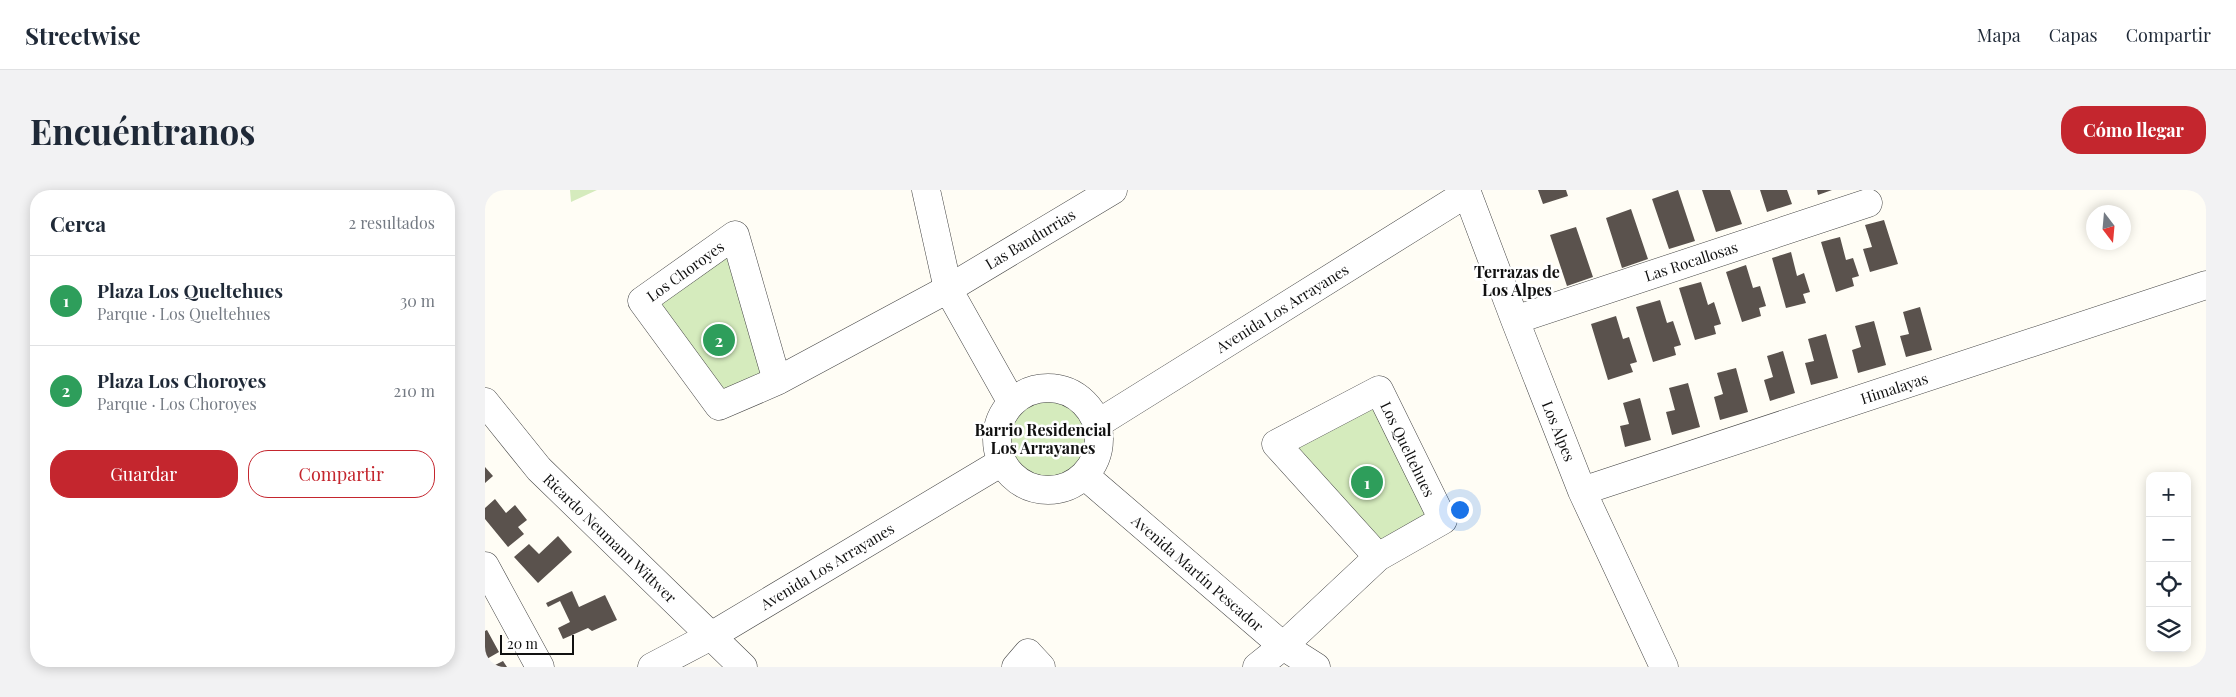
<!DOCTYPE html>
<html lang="es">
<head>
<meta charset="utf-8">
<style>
	:root { --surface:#fff; --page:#f2f2f3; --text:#1f2937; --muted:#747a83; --line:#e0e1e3; --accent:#c4262e }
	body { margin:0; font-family:"Playfair Display",serif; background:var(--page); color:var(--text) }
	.controls { position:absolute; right:15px; bottom:15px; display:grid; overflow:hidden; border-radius:10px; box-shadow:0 2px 12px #0003 }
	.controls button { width:45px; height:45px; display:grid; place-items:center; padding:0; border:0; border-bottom:1px solid var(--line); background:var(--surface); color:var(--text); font:25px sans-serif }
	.compass { position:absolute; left:1601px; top:15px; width:45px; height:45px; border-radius:50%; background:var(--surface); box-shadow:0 2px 12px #0003; rotate:164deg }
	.scale { position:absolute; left:15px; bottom:12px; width:74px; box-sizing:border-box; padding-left:5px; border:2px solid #111; border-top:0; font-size:14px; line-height:18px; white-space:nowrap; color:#111; -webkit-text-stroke:4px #fff; paint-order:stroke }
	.you { position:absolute; left:974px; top:319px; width:18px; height:18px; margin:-12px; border:4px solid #fff; border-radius:50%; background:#1a73e8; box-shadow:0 0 0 8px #1a73e833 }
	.badge { display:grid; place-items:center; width:32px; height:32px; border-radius:50%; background:var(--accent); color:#fff; font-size:16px; font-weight:700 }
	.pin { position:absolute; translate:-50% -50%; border:2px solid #fff; box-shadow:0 1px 5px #0006 }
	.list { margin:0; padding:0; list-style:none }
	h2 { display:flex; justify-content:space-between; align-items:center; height:65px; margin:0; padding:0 20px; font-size:21px }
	h2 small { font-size:16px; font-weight:400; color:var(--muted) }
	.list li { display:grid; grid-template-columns:32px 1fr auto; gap:15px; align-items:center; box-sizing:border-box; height:90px; padding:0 20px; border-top:1px solid var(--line) }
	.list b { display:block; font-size:19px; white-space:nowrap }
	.list p { margin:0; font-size:16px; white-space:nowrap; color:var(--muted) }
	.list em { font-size:16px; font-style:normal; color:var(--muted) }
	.actions { display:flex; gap:10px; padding:15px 20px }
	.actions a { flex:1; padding:11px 0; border:1px solid var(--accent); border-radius:20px; text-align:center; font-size:18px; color:var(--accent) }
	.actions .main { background:var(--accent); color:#fff }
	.icon { flex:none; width:28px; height:28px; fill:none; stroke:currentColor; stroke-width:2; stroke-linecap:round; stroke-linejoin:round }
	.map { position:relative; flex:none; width:1721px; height:477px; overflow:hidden; border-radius:20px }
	header { display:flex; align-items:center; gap:30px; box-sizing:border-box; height:70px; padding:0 25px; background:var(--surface); border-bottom:1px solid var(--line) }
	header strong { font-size:24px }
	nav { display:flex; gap:28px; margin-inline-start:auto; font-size:18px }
	.intro { display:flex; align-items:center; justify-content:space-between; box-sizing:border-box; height:120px; padding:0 30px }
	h1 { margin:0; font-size:35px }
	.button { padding:12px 22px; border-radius:20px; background:var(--accent); color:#fff; font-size:18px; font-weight:700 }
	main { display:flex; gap:30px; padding:0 30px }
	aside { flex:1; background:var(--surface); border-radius:20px; box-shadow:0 2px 12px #0003 }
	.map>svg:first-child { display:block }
	.green { fill:#d5ebbd }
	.building { fill:#5a524d }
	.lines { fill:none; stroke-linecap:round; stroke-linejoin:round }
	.minor-casing { stroke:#444; stroke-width:29 }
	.tertiary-casing { stroke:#444; stroke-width:29 }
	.minor { stroke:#fff; stroke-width:28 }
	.tertiary { stroke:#fff; stroke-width:28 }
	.labels { text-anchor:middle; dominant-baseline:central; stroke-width:5; stroke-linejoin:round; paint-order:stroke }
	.street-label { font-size:15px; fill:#111; stroke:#fff }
	.neighbourhood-label { font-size:16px; font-weight:bold; fill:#111; stroke:#fff }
</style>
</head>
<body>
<header>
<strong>Streetwise</strong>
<nav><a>Mapa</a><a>Capas</a><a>Compartir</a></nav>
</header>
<div class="intro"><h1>Encuéntranos</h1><a class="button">Cómo llegar</a></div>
<main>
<aside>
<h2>Cerca<small>2 resultados</small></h2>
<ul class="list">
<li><span class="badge" style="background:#2e9e5b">1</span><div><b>Plaza Los Queltehues</b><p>Parque · Los Queltehues</p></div><em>30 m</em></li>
<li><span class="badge" style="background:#2e9e5b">2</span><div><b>Plaza Los Choroyes</b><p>Parque · Los Choroyes</p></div><em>210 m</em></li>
</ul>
<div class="actions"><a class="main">Guardar</a><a>Compartir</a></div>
</aside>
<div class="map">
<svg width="1721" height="477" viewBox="0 0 1721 477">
	<rect width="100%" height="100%" fill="#fffdf5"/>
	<path class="green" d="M85,0H112L86,12Z
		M245,58L282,186L237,205L169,113Z
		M516 249a47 47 0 1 1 94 0a47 47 0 1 1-94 0Z
		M892,206L953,328L894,363L797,255Z"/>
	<path class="building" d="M1053,0H1081L1083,6L1058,14Z
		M1193,0L1210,51L1184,59L1167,9Z
		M1217,0H1245L1257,34L1231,42Z
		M1275,0H1302L1307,14L1282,22Z
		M1332,0H1347L1333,5Z
		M1146,19L1163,69L1137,78L1121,28Z
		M1399,30L1413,74L1385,82L1378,59L1387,57L1380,35Z
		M1091,37L1108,87L1082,96L1065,45Z
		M1355,47L1361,70L1368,68L1374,86L1367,88L1369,96L1351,102L1336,52Z
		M1306,62L1312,86L1319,83L1325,102L1318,104L1321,113L1301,118L1287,68Z
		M1261,75L1268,98L1275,96L1281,116L1274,118L1276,126L1257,132L1241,82Z
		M1216,92L1223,115L1229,112L1236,134L1229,136L1231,144L1210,150L1194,98Z
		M1175,110L1182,133L1188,131L1196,155L1189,157L1191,165L1168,172L1151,117Z
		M1435,117L1447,160L1421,167L1415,146L1424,144L1418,122Z
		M1131,126L1138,149L1144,147L1152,172L1145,174L1148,182L1123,190L1106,134Z
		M1389,131L1401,175L1373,183L1367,160L1376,157L1370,136Z
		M1341,144L1353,188L1326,195L1320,173L1329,171L1323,149Z
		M1298,161L1310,203L1285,211L1279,190L1288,187L1282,166Z
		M1251,178L1263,222L1235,230L1229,207L1238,204L1232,183Z
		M1203,193L1215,237L1187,245L1181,222L1190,220L1184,198Z
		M1155,208L1166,250L1140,257L1135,236L1144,234L1138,213Z
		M0,277L8,286L0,293Z
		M10,309L21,323L30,315L42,330L33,337L39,344L23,357L0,329V318Z
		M73,346L87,362L53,393L29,367L44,354L54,364Z
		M87,401L94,417L120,405L132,430L107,441L103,438L78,449L73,438L85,432L75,411L63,417L61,413Z
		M2,440L14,462L0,470V441Z
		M18,471L22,477H6Z"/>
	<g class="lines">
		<defs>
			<path id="minor" d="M441,0L463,99L527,213
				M981,0L1030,130L1097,301L1179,477
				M250,45L292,191L234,216L157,111Z
				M1030,130L1383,13
				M292,191L463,99L628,0
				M512 249a51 51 0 1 1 102 0a51 51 0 1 1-102 0Z
				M612,234L982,3
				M599,285L798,456L831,477
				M1097,301L1721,95
				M0,376L55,477
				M167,477L226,446L517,272
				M531,477L543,463L556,477
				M772,477L798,456L893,367L958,330L894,200L791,254L893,367"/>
			<path id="tertiary" d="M0,212L54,279L258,477"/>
		</defs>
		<use href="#minor" class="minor-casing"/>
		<use href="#tertiary" class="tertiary-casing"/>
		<use href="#minor" class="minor"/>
		<use href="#tertiary" class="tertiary"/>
	</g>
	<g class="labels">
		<g class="street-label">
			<text transform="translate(545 49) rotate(-31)">Las Bandurrias</text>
			<text transform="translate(1206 71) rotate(-18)">Las Rocallosas</text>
			<text transform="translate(200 81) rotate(-36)">Los Choroyes</text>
			<text transform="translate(797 118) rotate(-32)">Avenida Los Arrayanes</text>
			<text transform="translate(1409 198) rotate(-18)">Himalayas</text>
			<text transform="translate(1074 241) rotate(68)">Los Alpes</text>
			<text transform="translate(923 259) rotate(64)">Los Queltehues</text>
			<text transform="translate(125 348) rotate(44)">Ricardo Neumann Wittwer</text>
			<text transform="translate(342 376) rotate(-31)">Avenida Los Arrayanes</text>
			<text transform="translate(713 383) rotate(41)">Avenida Martín Pescador</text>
		</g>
		<g class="neighbourhood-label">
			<text x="1032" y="81">Terrazas de<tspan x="1032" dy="18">Los Alpes</tspan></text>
			<text x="558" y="239">Barrio Residencial<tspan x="558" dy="18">Los Arrayanes</tspan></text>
		</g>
	</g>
</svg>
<div class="controls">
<button>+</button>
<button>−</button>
<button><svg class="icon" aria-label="locate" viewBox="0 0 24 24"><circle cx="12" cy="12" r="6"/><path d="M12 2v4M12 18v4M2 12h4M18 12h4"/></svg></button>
<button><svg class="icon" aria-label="layers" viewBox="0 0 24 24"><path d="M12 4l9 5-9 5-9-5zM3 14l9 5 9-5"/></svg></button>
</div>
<svg class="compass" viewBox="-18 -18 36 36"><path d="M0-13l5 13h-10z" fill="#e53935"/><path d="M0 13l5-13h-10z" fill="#747a83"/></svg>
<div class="scale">20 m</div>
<div class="you"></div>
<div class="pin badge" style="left:882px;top:292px;background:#2e9e5b">1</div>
<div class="pin badge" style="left:234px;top:150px;background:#2e9e5b">2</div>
</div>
</main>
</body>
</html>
